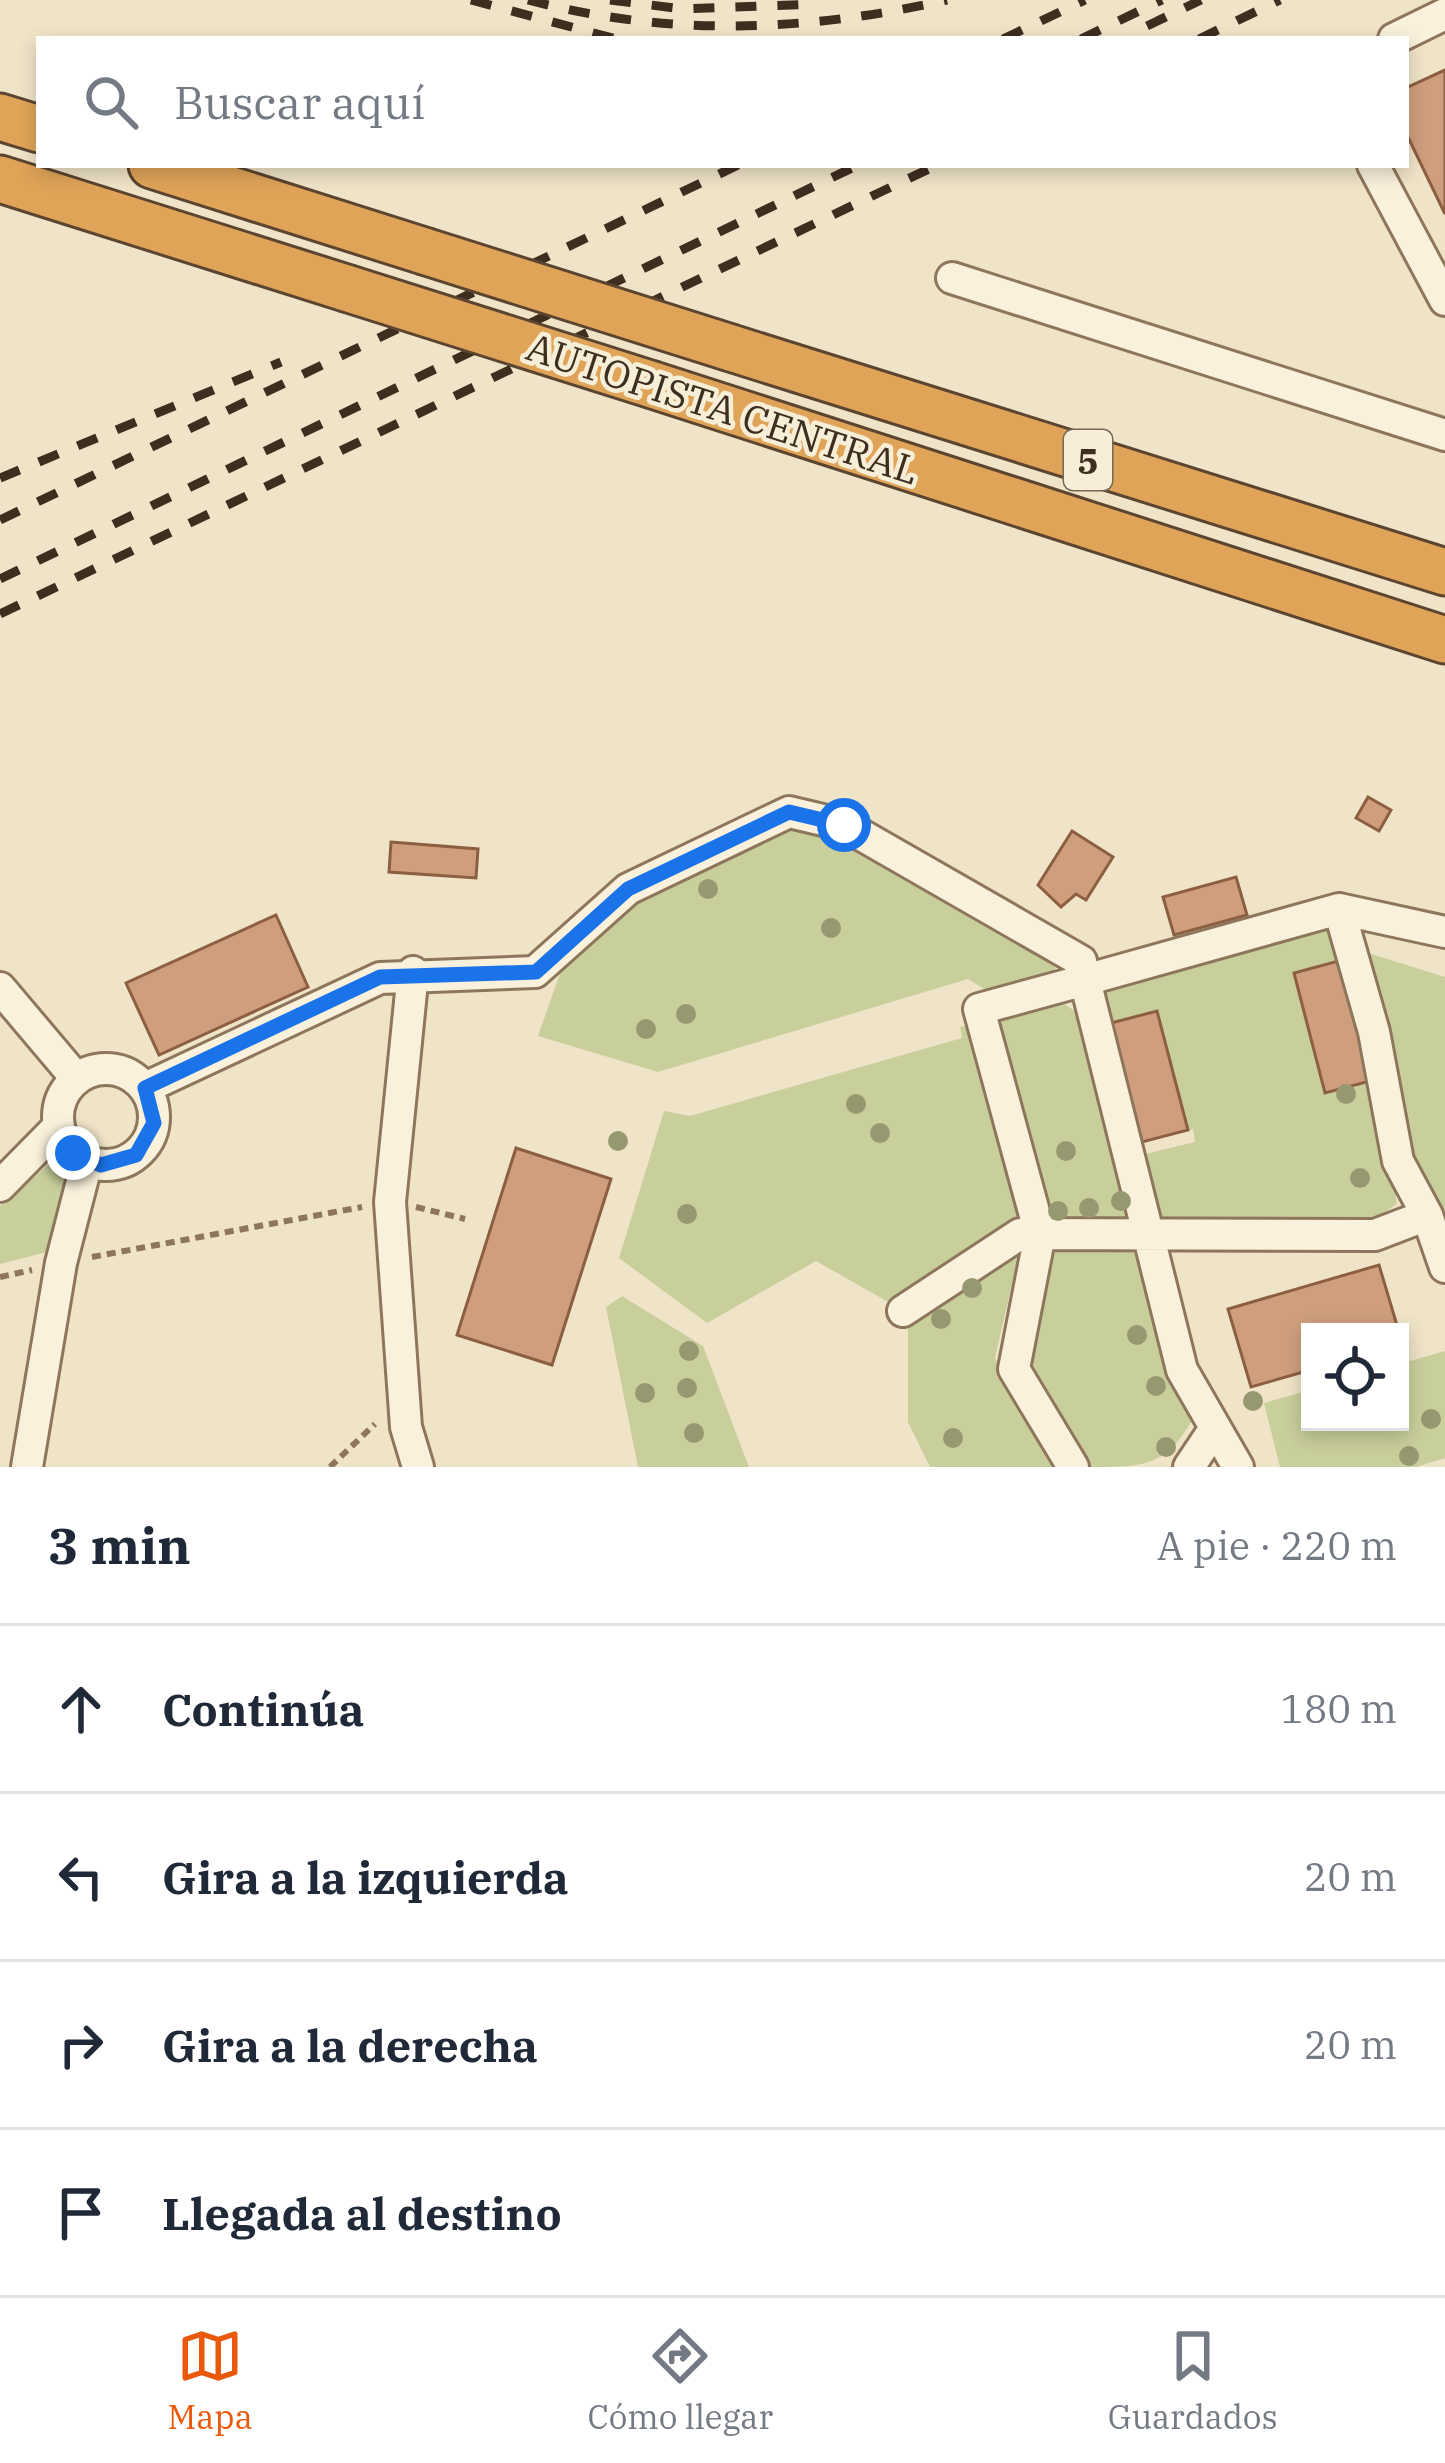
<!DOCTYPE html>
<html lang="es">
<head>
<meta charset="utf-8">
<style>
	:root { --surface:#fff; --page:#f2f2f3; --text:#1f2937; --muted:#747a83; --line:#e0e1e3; --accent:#ea580c }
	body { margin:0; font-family:"IBM Plex Serif",serif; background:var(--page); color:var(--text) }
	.controls { position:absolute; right:36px; bottom:36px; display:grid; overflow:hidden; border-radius:0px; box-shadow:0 6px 18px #0003 }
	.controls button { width:108px; height:108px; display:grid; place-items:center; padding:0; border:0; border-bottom:3px solid var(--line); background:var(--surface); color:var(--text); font:60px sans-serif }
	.stop { position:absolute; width:36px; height:36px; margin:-27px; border:9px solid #1a73e8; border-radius:50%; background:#fff }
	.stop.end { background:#1a73e8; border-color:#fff; box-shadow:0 3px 12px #0008 }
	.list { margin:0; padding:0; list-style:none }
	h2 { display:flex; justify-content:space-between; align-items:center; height:156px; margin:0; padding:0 48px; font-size:51px }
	h2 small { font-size:39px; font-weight:400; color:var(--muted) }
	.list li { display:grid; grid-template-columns:78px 1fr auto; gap:36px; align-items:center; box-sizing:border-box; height:168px; padding:0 48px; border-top:3px solid var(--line) }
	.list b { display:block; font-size:45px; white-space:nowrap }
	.list em { font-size:39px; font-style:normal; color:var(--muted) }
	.icon { flex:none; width:66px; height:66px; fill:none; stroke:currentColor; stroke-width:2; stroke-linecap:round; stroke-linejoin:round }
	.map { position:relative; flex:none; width:1445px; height:1467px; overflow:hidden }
	.search { position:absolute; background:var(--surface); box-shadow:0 6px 18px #0003; left:36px; right:36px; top:36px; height:132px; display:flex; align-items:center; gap:30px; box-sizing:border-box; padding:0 42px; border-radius:0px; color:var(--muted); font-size:45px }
	.sheet { height:828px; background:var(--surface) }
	nav { display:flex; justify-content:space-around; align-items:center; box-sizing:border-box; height:168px; border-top:3px solid var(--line); background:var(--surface); font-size:33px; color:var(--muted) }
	nav a { display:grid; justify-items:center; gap:6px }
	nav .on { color:var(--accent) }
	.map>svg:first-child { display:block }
	.green { fill:#c9cf9b }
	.building { fill:#cf9f7d; stroke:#8d5f41; stroke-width:3 }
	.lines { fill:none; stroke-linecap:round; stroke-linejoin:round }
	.minor-casing { stroke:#8d765c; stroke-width:36 }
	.highway-casing { stroke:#5b4430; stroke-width:51 }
	.path { stroke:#8d765c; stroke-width:6; stroke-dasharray:9 6; stroke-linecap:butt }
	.minor { stroke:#faf1dc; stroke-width:30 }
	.highway { stroke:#e0a458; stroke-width:45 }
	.rail { stroke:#3d2e20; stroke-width:9; stroke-dasharray:21 21; stroke-linecap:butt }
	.highway-bridge-casing { stroke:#5b4430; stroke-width:51; stroke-linecap:butt }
	.highway-bridge { stroke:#e0a458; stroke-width:45 }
	.tree { fill:#96986f }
	.route { stroke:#1a73e8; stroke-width:15 }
	.labels { text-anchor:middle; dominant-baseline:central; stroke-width:9; stroke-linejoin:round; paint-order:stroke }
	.shield { fill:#f7eed8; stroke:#756857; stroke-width:3 }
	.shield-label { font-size:36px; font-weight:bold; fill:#3d2e20 }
	.street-label { font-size:39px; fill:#3d2e20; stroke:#f7eed8 }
</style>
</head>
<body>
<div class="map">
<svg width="1445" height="1467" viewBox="0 0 1445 1467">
	<rect width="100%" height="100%" fill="#f0e4c8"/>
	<path class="green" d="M814,823L1054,958L1056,976L989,992L968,979L658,1072L538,1036L564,962L630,897L796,824Z
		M1320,924L1333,927L1342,960L1294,973L1325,1092L1374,1080L1397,1204L1370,1222H1167L1156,1213L1141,1155L1195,1142L1193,1129L1188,1130L1157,1012L1111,1023L1100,986Z
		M1365,952L1445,977V1233L1430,1186L1402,1150Z
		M1058,1000L1078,1013L1134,1217L1051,1225L995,1029L1004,1018Z
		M971,1025L1024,1210L890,1303L816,1261L707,1323L619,1258L664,1111L690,1116L962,1038L960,1027Z
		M56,1158L67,1165L51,1251L0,1264V1206Z
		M1144,1243L1164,1362L1194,1417C1166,1467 1145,1467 1089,1467L1021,1362L1049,1245Z
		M1018,1258L995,1358L1061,1467H930L908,1422V1322L1006,1259Z
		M622,1296L703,1346L749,1467H638L606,1307Z
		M1445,1351V1458L1416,1467H1280L1264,1403L1310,1390V1422H1400V1364Z"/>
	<path class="building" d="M1445,70V214L1406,133V88Z
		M1368,797L1391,810L1379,831L1356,818Z
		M1072,831L1113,857L1086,900L1076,894L1061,907L1038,885Z
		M391,842L478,849L476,878L389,872Z
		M1236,877L1247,915L1174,935L1163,897Z
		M276,915L308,987L159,1055L126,983Z
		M1342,960L1374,1080L1325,1093L1294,973Z
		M1157,1011L1188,1130L1142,1142L1111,1023Z
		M516,1148L611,1179L552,1365L457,1335Z
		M1379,1265L1399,1332H1310V1370L1251,1387L1228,1309Z"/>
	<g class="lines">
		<defs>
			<path id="minor" d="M1394,39L1445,14
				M1373,165L1445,300
				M952,278L1445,435
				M1339,909L1374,1032L1398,1161L1427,1215L1445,1267
				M413,972L390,1202L406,1427L418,1467
				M0,988L76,1078
				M58 1117a48 48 0 1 1 96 0a48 48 0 1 1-96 0Z
				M145,1088L380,978L535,972L628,889L789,812L844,825L1081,961L1085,980L1339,909L1445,932
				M0,1186L58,1127
				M903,1311L1020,1234L1375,1235L1427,1215
				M27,1467L61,1263L87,1162
				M1073,1467L1014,1369L1040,1234L979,1009L1085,980L1182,1370L1238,1467
				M1189,1467L1215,1428"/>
			<path id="highway" d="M0,117L39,129
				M152,165L424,251
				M0,179L346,288
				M731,348L1445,572
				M653,385L1445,640"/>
		</defs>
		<use href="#minor" class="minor-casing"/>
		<use href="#highway" class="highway-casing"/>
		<path class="path" d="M416,1207L465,1219
			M92,1257L362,1207
			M0,1277L32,1270
			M330,1467L375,1424"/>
		<use href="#minor" class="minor"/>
		<use href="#highway" class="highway"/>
		<path class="rail" d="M471,0L616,39
			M528,0C668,37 806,32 947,0
			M610,0L683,9L816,4
			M1147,26L1201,0
			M1003,39L1085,0
			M1081,39L1162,0
			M1199,39L1280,0
			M0,478L281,362
			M0,520L738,165
			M0,579L858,165
			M0,614L937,165"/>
		<defs>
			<path id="highway-bridge" d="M424,251L731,348
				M346,288L653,385"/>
		</defs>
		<use href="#highway-bridge" class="highway-bridge-casing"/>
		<use href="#highway-bridge" class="highway-bridge"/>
	</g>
	<g class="tree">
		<circle cx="708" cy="889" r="10"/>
		<circle cx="831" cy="928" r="10"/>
		<circle cx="686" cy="1014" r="10"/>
		<circle cx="646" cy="1029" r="10"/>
		<circle cx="1346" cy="1094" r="10"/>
		<circle cx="856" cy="1104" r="10"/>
		<circle cx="880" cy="1133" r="10"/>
		<circle cx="618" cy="1141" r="10"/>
		<circle cx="1066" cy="1151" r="10"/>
		<circle cx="1360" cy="1178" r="10"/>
		<circle cx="1121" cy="1201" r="10"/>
		<circle cx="1089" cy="1208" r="10"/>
		<circle cx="1058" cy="1211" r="10"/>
		<circle cx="687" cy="1214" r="10"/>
		<circle cx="972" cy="1288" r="10"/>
		<circle cx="941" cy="1319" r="10"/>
		<circle cx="1137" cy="1335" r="10"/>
		<circle cx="689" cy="1351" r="10"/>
		<circle cx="1156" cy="1386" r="10"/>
		<circle cx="687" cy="1388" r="10"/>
		<circle cx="645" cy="1393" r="10"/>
		<circle cx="1253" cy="1401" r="10"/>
		<circle cx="1431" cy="1419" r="10"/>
		<circle cx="694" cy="1433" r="10"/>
		<circle cx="953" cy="1438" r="10"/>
		<circle cx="1166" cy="1447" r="10"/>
		<circle cx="1409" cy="1456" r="10"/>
	</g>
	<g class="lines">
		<path class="route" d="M73,1153L101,1165L136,1155L154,1123L145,1088L380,977L536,972L628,889L789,812L844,825"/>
	</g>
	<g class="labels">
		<rect class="shield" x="1064" y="430" width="48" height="60" rx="9"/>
		<g class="shield-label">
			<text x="1088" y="460">5</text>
		</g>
		<g class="street-label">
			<text transform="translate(723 408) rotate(18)">AUTOPISTA CENTRAL</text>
		</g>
	</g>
</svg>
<div class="controls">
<button><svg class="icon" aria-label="locate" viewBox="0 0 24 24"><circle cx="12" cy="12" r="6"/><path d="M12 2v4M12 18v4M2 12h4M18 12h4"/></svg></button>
</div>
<div class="stop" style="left:844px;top:825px"></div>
<div class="stop end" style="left:73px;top:1153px"></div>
<div class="search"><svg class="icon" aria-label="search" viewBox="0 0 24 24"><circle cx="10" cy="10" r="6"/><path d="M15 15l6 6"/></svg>Buscar aquí</div>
</div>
<section class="sheet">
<h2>3 min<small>A pie · 220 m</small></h2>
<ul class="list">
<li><svg class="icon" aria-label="ahead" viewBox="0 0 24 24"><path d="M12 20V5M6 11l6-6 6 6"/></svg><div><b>Continúa</b></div><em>180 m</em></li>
<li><svg class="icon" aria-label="left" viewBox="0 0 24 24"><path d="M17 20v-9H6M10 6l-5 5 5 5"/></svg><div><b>Gira a la izquierda</b></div><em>20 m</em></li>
<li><svg class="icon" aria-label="right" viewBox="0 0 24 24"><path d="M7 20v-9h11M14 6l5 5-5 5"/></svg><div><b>Gira a la derecha</b></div><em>20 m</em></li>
<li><svg class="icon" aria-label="arrive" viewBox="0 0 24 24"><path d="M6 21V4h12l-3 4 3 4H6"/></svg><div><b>Llegada al destino</b></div></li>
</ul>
</section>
<nav>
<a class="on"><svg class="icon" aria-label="map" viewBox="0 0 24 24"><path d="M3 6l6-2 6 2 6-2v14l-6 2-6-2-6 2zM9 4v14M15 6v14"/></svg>Mapa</a>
<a><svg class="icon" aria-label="directions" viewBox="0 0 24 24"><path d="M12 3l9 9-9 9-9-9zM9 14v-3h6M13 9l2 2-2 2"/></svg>Cómo llegar</a>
<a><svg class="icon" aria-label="saved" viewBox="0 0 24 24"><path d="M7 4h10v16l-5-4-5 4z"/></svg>Guardados</a>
</nav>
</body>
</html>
